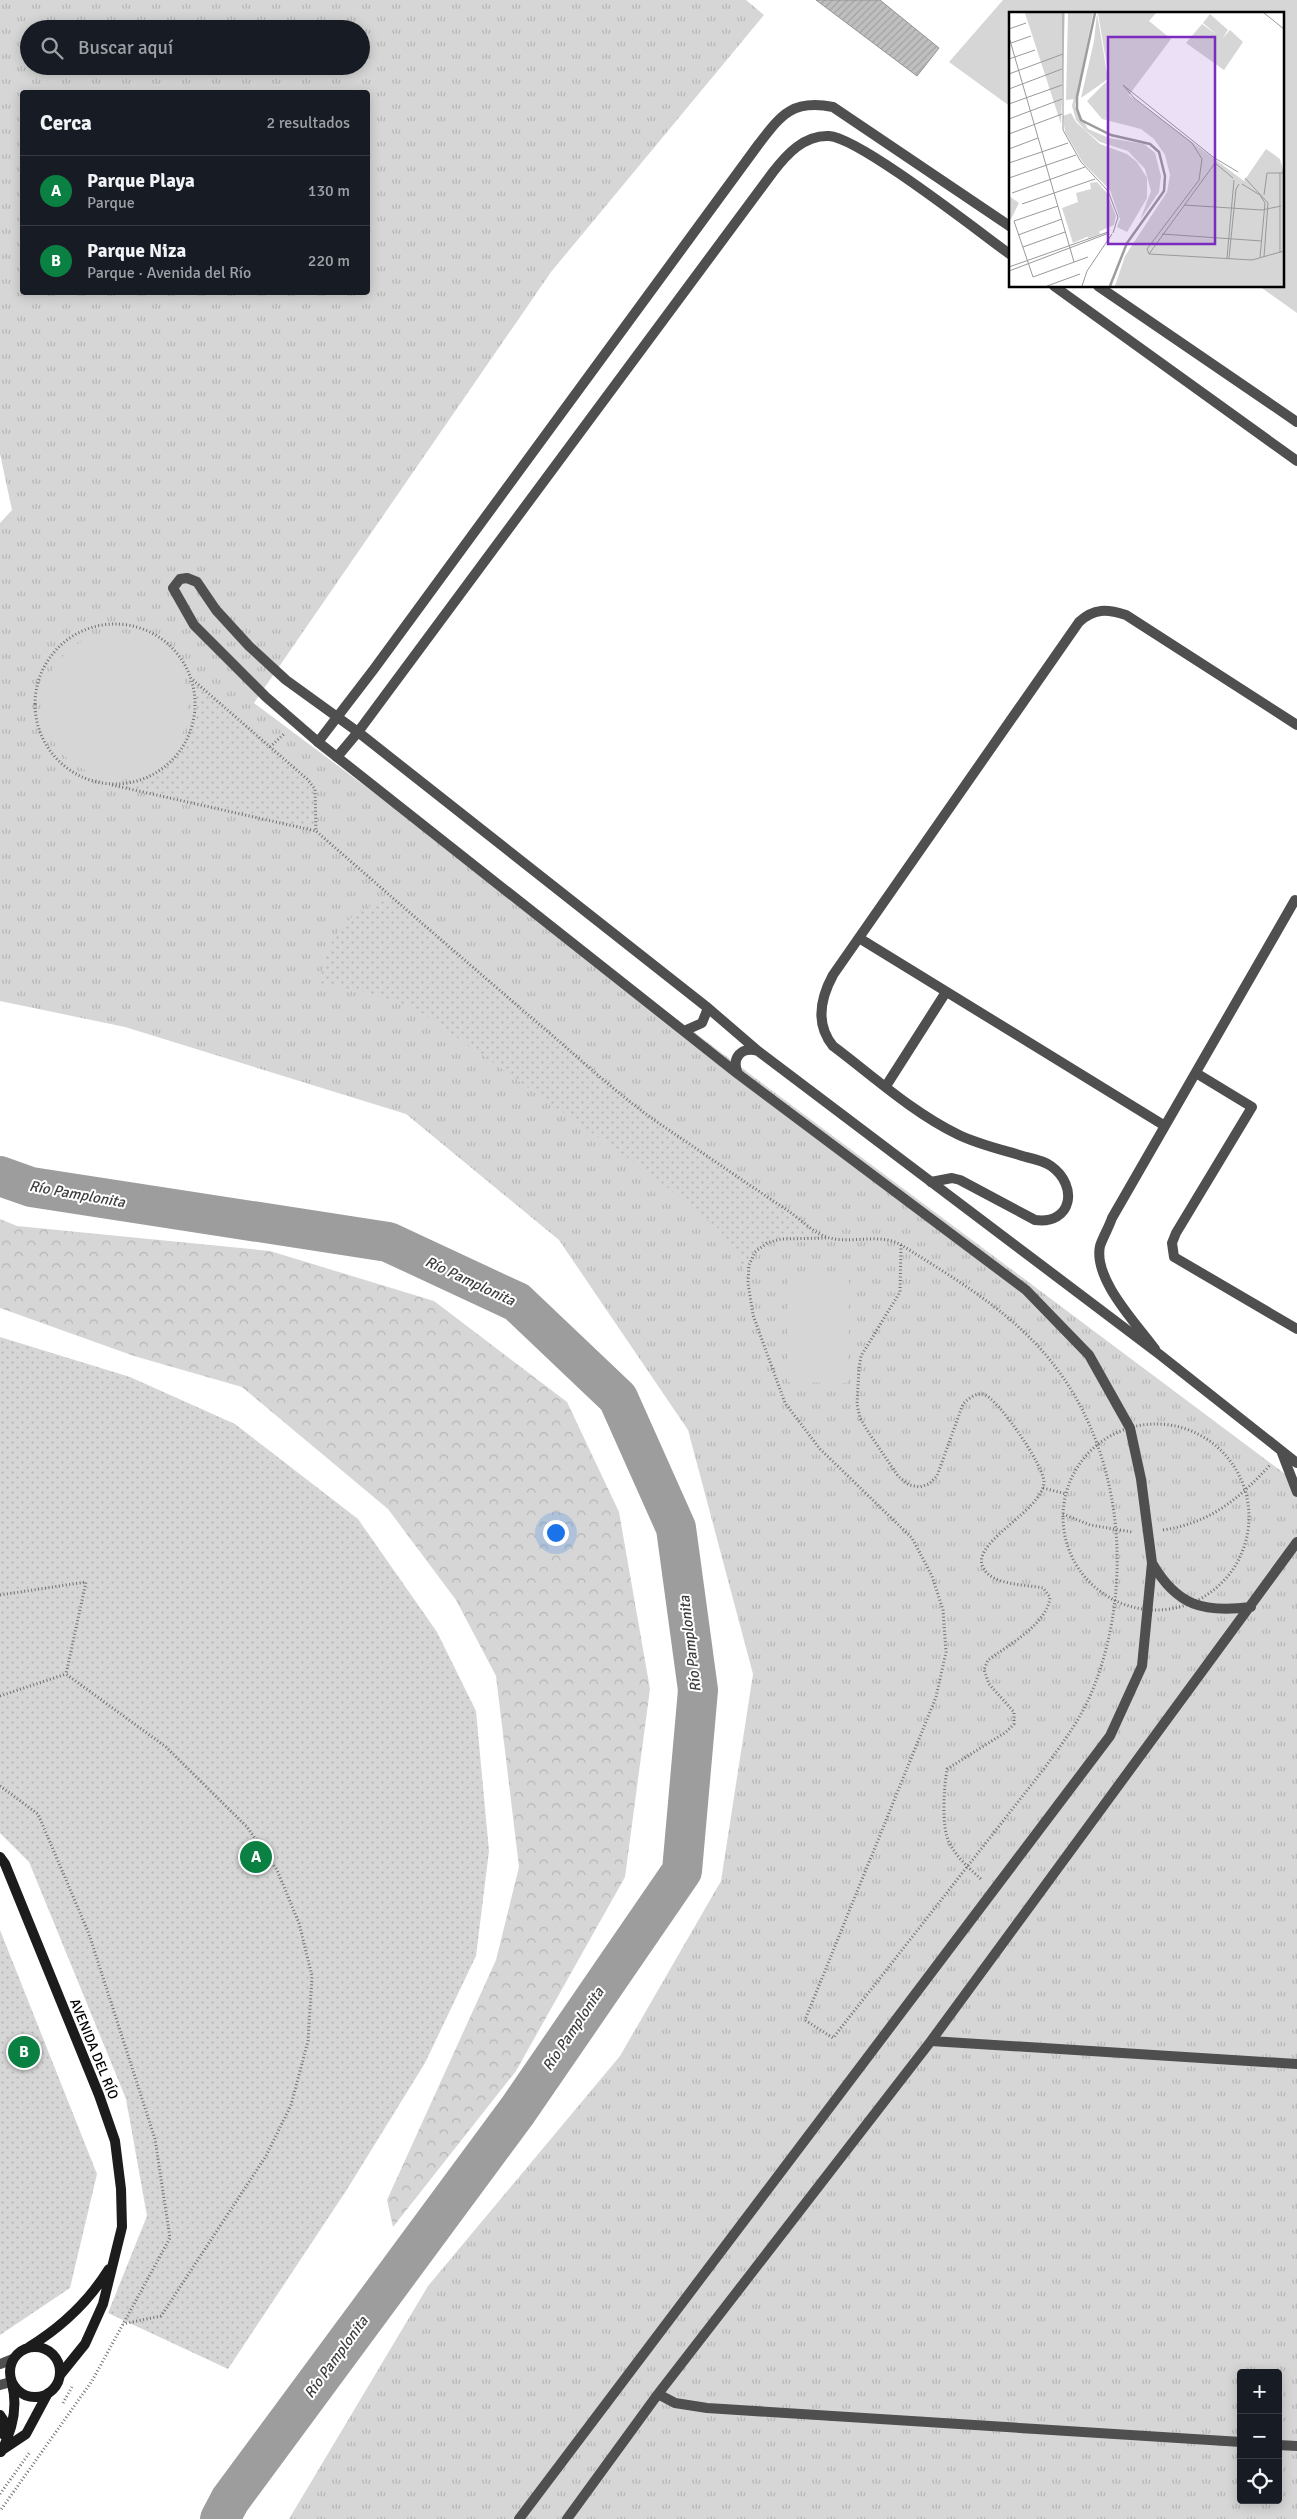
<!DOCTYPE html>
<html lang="es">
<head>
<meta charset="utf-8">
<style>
	:root { --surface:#171b24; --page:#20242c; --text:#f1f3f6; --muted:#9ea1a6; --line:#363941; --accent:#0b8043 }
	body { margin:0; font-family:Signika,sans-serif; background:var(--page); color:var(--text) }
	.controls { position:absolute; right:15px; bottom:15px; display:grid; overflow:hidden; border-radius:5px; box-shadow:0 2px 12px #0003 }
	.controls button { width:45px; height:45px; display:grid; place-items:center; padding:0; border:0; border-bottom:1px solid var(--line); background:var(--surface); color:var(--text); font:25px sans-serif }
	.you { position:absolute; left:555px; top:1532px; width:18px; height:18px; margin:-12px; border:4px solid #fff; border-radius:50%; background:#1a73e8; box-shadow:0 0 0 8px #1a73e833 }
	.badge { display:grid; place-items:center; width:32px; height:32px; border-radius:50%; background:var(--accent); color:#fff; font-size:16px; font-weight:700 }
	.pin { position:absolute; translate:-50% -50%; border:2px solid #fff; box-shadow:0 1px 5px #0006 }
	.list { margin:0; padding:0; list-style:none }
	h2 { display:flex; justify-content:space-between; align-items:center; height:65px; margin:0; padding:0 20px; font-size:21px }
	h2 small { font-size:16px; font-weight:400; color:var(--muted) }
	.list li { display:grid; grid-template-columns:32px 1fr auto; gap:15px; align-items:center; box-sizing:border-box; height:70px; padding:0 20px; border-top:1px solid var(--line) }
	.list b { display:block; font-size:19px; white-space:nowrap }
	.list p { margin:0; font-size:16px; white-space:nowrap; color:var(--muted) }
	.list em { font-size:16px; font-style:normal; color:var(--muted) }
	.icon { flex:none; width:28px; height:28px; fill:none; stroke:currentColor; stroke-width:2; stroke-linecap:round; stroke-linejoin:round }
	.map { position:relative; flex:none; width:1297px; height:2519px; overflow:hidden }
	.search { position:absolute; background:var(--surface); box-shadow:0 2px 12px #0003; left:20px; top:20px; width:350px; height:55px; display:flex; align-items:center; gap:12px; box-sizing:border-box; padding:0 18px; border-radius:28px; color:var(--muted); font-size:19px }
	.panel { position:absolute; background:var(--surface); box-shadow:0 2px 12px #0003; left:20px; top:90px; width:350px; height:205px; border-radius:5px }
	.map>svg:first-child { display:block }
	.grass { fill:url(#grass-tufts); fill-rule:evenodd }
	.forest { fill:url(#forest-crowns) }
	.park { fill:url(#park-dots) }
	.pitch { fill:#d6d6d6 }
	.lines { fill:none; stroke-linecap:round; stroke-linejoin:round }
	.river { stroke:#9d9d9d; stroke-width:40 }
	.building { fill:url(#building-hatch); stroke:#939393 }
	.path { stroke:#717171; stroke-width:3; stroke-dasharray:1 2.5; stroke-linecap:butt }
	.service { stroke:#4f4f4f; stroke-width:10 }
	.minor { stroke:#4f4f4f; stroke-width:10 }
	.secondary { stroke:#1c1c1c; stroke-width:10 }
	.labels { text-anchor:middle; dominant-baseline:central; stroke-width:4; stroke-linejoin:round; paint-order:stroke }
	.street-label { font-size:14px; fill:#000; stroke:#fff }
	.water-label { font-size:15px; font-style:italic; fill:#3e3e3e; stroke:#fff }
	.inset-river { fill:none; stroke:#9d9d9d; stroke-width:2.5 }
	.inset-road { fill:none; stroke:#999; stroke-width:1 }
	.view { fill:#7b2cbf; fill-opacity:0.15; stroke:#7b2cbf; stroke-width:2.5 }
	.inset-edge { fill:none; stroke:#000; stroke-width:2.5 }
</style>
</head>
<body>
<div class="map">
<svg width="1297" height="2519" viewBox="0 0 1297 2519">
	<defs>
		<pattern id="grass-tufts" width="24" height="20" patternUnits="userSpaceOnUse" patternTransform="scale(1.25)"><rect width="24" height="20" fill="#d6d6d6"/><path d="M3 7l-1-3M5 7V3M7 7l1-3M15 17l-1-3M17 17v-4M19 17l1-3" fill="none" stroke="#b6b6b6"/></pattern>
		<pattern id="forest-crowns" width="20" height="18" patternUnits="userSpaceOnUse" patternTransform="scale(1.25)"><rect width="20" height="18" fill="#d6d6d6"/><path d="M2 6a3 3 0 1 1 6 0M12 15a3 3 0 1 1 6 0" fill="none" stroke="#b6b6b6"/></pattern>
		<pattern id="park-dots" width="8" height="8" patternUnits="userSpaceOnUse" patternTransform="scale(1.25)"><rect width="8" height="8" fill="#d6d6d6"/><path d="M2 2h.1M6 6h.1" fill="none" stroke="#b6b6b6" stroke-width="1.8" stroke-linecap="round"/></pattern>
		<pattern id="building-hatch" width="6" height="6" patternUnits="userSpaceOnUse" patternTransform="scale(1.25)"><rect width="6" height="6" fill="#bfbfbf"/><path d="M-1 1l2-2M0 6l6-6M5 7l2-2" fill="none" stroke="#a2a2a2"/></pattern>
	</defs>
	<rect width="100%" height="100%" fill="#fff"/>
	<path class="grass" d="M0,0H746L764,15L551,272L254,703L1297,1483V2519H289L428,2286L620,2056L721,1881L753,1674L688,1430L559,1240L406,1114L125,1027L0,1001V523L12,510L0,454ZM29,29H361V66H29ZM22,92H368V292H22ZM1241,2373H1278V2500H1241Z"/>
	<path class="forest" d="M0,1219L17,1226L270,1251L434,1301L567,1402L619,1512L650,1689L625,1877L516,2071L393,2227L387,2200L496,1960L519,1867L496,1676L456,1600L388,1509L242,1387L134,1356L0,1308Z"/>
	<path class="park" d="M193,680L307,779L315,789L316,831L109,785C118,784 128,784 136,782C170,772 194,742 197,707C197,699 194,689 193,680Z
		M394,899L642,1112L827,1238C786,1239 750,1230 748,1283L737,1253L720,1230L653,1176L448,1031L418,1010L373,994L320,983C326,939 347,907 394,899Z
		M0,1337L130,1377L235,1424L358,1519L437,1632L476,1711L489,1851L476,1956L425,2063L346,2191L228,2369L108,2313L147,2216L126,2099L29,1862L0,1833Z
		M0,1930L97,2174L70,2288L0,2335Z"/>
	<path class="pitch" d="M1003,0H1297V313L1259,286H1283V14H1011V107L949,62Z
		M44 705a72 72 0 1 1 144 0a72 72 0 1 1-144 0Z
		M788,1277H849L848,1383L787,1382Z"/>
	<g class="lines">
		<path class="river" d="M0,1176L31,1187L388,1242L517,1302L618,1398L676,1528L698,1690L682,1871L518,2110L230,2500L220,2519"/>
	</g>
	<path class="building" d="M816,0H880L939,48L917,76Z"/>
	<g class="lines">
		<path class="path" d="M35 704a80 80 0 1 1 160 0a80 80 0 1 1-160 0Z
			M193,680L307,779L315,789L316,831C388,894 461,957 533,1019C575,1054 615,1093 660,1124C703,1153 746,1183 790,1212C801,1220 816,1235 830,1238C854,1244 881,1232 903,1246C949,1275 998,1304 1035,1343C1121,1432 1138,1576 1093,1689C1081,1719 1062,1744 1043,1770L833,2038L805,2020L936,1697L946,1652L943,1610L932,1576L912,1538L820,1449L785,1403L753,1315L748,1283L749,1265L755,1252L767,1243L781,1239L827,1238
			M270,747L284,734
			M112,785L316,831
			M901,1245L900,1292L861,1356L859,1368L857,1404L860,1418L867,1430L898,1476L909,1485L920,1487L929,1484L937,1476L963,1404C968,1399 975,1393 983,1394C998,1398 1045,1467 1044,1483C1041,1511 975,1540 982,1565C989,1586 1025,1584 1043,1588L1050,1597C1048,1623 1009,1645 988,1660L984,1670L989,1684L1014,1712V1724L1006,1732L947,1769C944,1787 941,1826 949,1842C956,1857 970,1869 982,1880
			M1063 1517a93 93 0 1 1 186 0a93 93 0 1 1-186 0Z
			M1043,1488L1066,1494
			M1063,1514L1090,1525L1132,1532
			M1163,1530C1210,1523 1239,1499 1270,1465
			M0,1595L86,1582L66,1674L166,1747L247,1827L277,1870L299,1923L312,1976L308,2041L291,2105L266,2156L161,2316L123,2324
			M0,1696L66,1674
			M0,1786L38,1814L89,1934L155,2139L170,2238L92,2381L0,2511
			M63,2403L72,2387
			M0,2494L30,2452"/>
		<path class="service" d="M1054,286L1297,461
			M1098,286L1297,422
			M318,742L374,669L758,145C781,115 792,99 833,107L1011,227
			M337,757L358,732L773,172C787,154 804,135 829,136C860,138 979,232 1011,255
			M859,938L1165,1126
			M1196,1073L1252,1107L1176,1233L1172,1243L1174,1257L1297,1329
			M886,1086L946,992
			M931,1182L952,1178L960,1180L1035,1220C1072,1225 1079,1186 1051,1166C1044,1161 1035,1159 1026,1157C1004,1150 979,1145 957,1134C912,1112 873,1076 833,1046C815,1024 820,999 833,975L1079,622C1094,608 1107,609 1126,615L1297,725
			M1155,1349C1136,1323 1093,1279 1100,1246C1103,1237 1109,1227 1112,1218L1295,900"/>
		<path class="minor" d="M684,1031L702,1023L708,1008
			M738,1074C731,1058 741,1046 758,1051
			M1282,1453L1297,1492
			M1152,1563C1177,1606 1203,1613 1251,1607
			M931,2041L1297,2064
			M0,2364L13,2359
			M0,2385L11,2382
			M658,2394L675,2403L707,2408L1241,2442
			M1278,2445L1297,2446
			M519,2519L1110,1736L1142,1666L1152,1563L1141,1479L1130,1428L1089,1355L1026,1290L738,1074L318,742L266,697L194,625L173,588L180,579L187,578L197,582L216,610L249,646L286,680L358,732L708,1008L758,1051L1159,1354L1297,1463
			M567,2519L658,2394L931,2041L1297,1542"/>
		<path class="secondary" d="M0,1857L5,1864L99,2095L115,2141L121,2189L122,2227L103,2304L85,2344L60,2375
			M29,2347C60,2328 89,2301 109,2269
			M10 2372a25 25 0 1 1 50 0a25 25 0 1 1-50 0Z
			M0,2415L4,2421V2435
			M2,2450L26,2434L48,2393
			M1,2452C12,2431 18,2407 12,2384"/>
	</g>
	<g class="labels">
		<g class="street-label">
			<text transform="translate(94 2049) rotate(68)">AVENIDA DEL RÍO</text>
		</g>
		<g class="water-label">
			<text transform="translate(77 1194) rotate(10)">Río Pamplonita</text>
			<text transform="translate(470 1281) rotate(25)">Río Pamplonita</text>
			<text transform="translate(690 1644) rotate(-97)">Río Pamplonita</text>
			<text transform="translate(573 2029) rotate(-56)">Río Pamplonita</text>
			<text transform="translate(336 2357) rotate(-54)">Río Pamplonita</text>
		</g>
	</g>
	<g transform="translate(1009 12)">
		<rect width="275" height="275" fill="#fff"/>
		<path d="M16,1H56L52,112ZM89,1H147L140,9L162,27L120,83L235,169L257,137L271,147L275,161V274H106L116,244L158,180L161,163L156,143L145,127L132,117L93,107L78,89L100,67ZM0,184L10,191L0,211Z" fill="#d6d6d6"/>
		<path d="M25,1H51L50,33L32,38L22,9L25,8ZM84,1L66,94L79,117L100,126L135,132L146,141L152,164L150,180L131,208L142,179L136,157L119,139L91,130L76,118L67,108L63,94ZM88,1L99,67L72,86L85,29Z" fill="#d6d6d6"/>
		<path d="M59,1H84L66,87L57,88ZM131,99L152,117L167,127L160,131L136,110L125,106ZM62,101L67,110L91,132L118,142L128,150L138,166V186L118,220L108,215L111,207L101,178L74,151L56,120L54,104ZM88,170L98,181L107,204L105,213L64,231L53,196L69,190L67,181L82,177L81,171Z" fill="#d6d6d6"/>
		<path d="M201,2L219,18L213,27L221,18L234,30L215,58L177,31L193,12L208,23L194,11ZM83,199L91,222L79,226L70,203Z" fill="#d6d6d6"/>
		<path class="inset-river" d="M86,1L68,85V97L72,108L102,123L141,132L150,140L156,164L155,179L118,231L101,274"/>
		<path class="inset-road" d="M54,1V118L72,150L99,179L109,205L104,221M255,1L275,17M0,17L17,11M0,25L65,250M2,31L22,24M0,47L26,38M0,62L54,42M114,73L125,86L183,131L193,147L190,168L138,237L140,242M114,73L204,145L229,160M0,77L53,57M0,92L53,73M0,107L53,87M0,122L53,102M0,137L29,126M0,151L59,131M206,151L224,166M0,166L67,143M236,166L259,191L255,245M233,172L251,183L256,191L251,245M3,181L76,155M255,183L258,161H275M13,192L86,167M175,193L253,198L272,194M49,194L5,209L24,265L79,245M153,222L253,229M9,223L53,207M14,235L56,220M271,241V161M140,242L243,248L275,239M140,242L206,151M218,246L225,168M220,246L227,177L230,172M0,255L99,220M0,259L100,221M38,274L71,262M73,274L78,259L103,222"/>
		<path class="view" d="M99,25H206V232H99Z"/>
		<rect width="275" height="275" class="inset-edge"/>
	</g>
</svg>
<div class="controls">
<button>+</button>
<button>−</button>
<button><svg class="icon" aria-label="locate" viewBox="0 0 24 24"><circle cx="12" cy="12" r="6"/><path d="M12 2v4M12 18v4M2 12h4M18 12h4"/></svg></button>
</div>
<div class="you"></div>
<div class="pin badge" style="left:256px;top:1857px">A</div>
<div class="pin badge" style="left:24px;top:2052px">B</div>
<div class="search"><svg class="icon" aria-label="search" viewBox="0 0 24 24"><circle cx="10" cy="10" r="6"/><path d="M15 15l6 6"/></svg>Buscar aquí</div>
<section class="panel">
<h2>Cerca<small>2 resultados</small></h2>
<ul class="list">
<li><span class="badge">A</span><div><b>Parque Playa</b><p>Parque</p></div><em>130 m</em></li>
<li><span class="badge">B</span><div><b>Parque Niza</b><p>Parque · Avenida del Río</p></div><em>220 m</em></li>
</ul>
</section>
</div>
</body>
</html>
